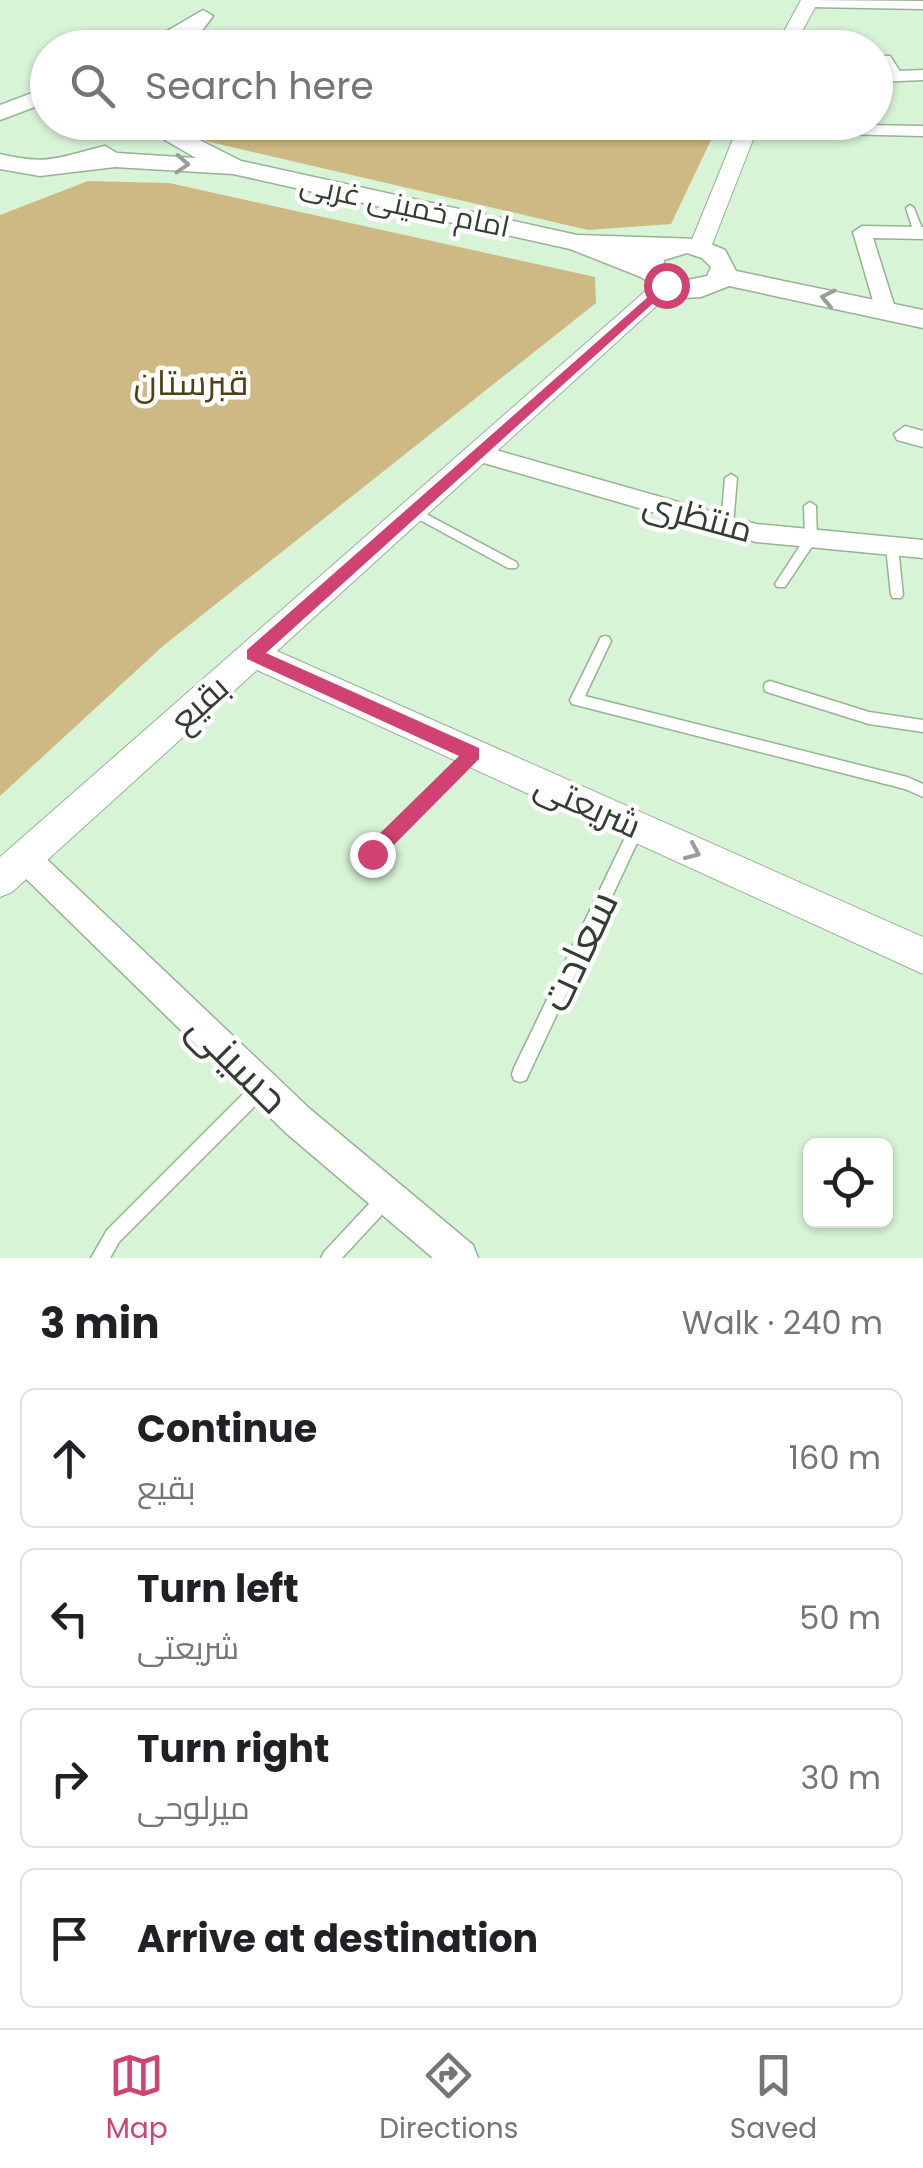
<!DOCTYPE html>
<html lang="en">
<head>
<meta charset="utf-8">
<style>
	:root { --surface:#fff; --page:#f6f6f6; --text:#202124; --muted:#757577; --line:#e0e0e0; --accent:#cf4271 }
	body { margin:0; font-family:Poppins,Cairo,sans-serif; background:var(--page); color:var(--text) }
	.controls { position:absolute; right:30px; bottom:30px; display:grid; overflow:hidden; border-radius:15px; box-shadow:0 2px 8px #0004 }
	.controls button { width:90px; height:90px; display:grid; place-items:center; padding:0; border:0; border-bottom:2px solid var(--line); background:var(--surface); color:var(--text); font:50px sans-serif }
	.stop { position:absolute; width:30px; height:30px; margin:-22px; border:8px solid #cf4271; border-radius:50%; background:#fff }
	.stop.end { background:#cf4271; border-color:#fff; box-shadow:0 2px 10px #0008 }
	.list { margin:0; padding:0; list-style:none }
	h2 { display:flex; justify-content:space-between; align-items:center; height:130px; margin:0; padding:0 40px; font-size:42px }
	h2 small { font-size:32px; font-weight:400; color:var(--muted) }
	.list li { display:grid; grid-template-columns:65px 1fr auto; gap:30px; align-items:center; box-sizing:border-box; height:140px; margin:0 20px 20px; padding:0 20px; border:2px solid var(--line); border-radius:15px }
	.list b { display:block; font-size:38px; white-space:nowrap }
	.list p { margin:0; font-size:32px; white-space:nowrap; color:var(--muted) }
	.list em { font-size:32px; font-style:normal; color:var(--muted) }
	.icon { flex:none; width:55px; height:55px; fill:none; stroke:currentColor; stroke-width:2; stroke-linecap:round; stroke-linejoin:round }
	.map { position:relative; flex:none; width:923px; height:1258px; overflow:hidden }
	.search { position:absolute; background:var(--surface); box-shadow:0 2px 8px #0004; left:30px; right:30px; top:30px; height:110px; display:flex; align-items:center; gap:25px; box-sizing:border-box; padding:0 35px; border-radius:55px; color:var(--muted); font-size:38px }
	.sheet { height:770px; background:var(--surface) }
	nav { display:flex; justify-content:space-around; align-items:center; box-sizing:border-box; height:140px; border-top:2px solid var(--line); background:var(--surface); font-size:28px; color:var(--muted) }
	nav a { display:grid; justify-items:center; gap:5px }
	nav .on { color:var(--accent) }
	.map>svg:first-child { display:block }
	.green { fill:#ceb883 }
	.lines { fill:none; stroke-linecap:round; stroke-linejoin:round }
	.service-casing { stroke:#97b195; stroke-width:3 }
	.minor-casing { stroke:#97b195; stroke-width:3 }
	.tertiary-casing { stroke:#97b195; stroke-width:2 }
	.secondary-casing { stroke:#97b195; stroke-width:3 }
	.service { fill:#fff; fill-rule:evenodd }
	.minor { fill:#fff; fill-rule:evenodd }
	.tertiary { fill:#fff; fill-rule:evenodd }
	.secondary { fill:#fff; fill-rule:evenodd }
	.oneway { stroke:#999e99 }
	.route { fill:#cf4271 }
	.labels { text-anchor:middle; dominant-baseline:central; stroke-width:9; stroke-linejoin:round; paint-order:stroke }
	.far-street-label { font-size:30px; fill:#333e33; stroke:#fff }
	.park-label { font-size:35px; fill:#514011; stroke:#fff }
	.street-label { font-size:35px; fill:#333e33; stroke:#fff }
	.near-street-label { font-size:42px; fill:#333e33; stroke:#fff }
</style>
</head>
<body>
<div class="map">
<svg width="923" height="1258" viewBox="0 0 923 1258">
	<rect width="100%" height="100%" fill="#d8f4d6"/>
	<path class="green" d="M193,123H719L671,224L588,230L206,141Z
		M88,181L169,183L595,277L596,303L163,646L0,796V215Z"/>
	<g class="lines">
		<defs>
			<path id="service" d="M884,56H890L903,76L902,78H896L883,58Z
				M910,205L914,208L923,231L922,235L919,236L914,233L906,208Z
				M731,474L737,478L733,525L727,529L721,525L725,478Z
				M810,502L816,506L817,539L785,587H777L775,584L777,581L805,538L804,506Z
				M413,507L516,562L518,565L516,568H508L409,514L407,511Z
				M892,542L898,547L903,595L901,598H893L891,595L886,547Z
				M605,636L609,637L611,641L585,696L907,777L923,784V797L905,789L572,704L570,700L572,696L601,637Z
				M770,681L869,712L923,720V732L869,724L770,693L765,691L764,687L765,683Z
				M472,748L477,750L479,754L477,758L377,859L372,861L367,859L365,854L367,849L467,750Z
				M637,821L642,823L644,828L526,1080L520,1082L514,1080L512,1074L514,1068L632,823Z
				M263,1078L269,1080L271,1086L269,1092L119,1242L110,1258H91L107,1230L257,1080Z
				M386,1189L392,1192L395,1198L392,1204L342,1258H321L324,1252L380,1192Z"/>
			<path id="minor" d="M804,0L923,1V9L809,7L804,6Z
				M923,70V80L876,82V72Z
				M742,123L923,126V136L748,132L742,131Z
				M862,226L923,227V239L873,238L896,311L893,316L886,317L876,311L853,232Z
				M905,426L923,431V447L897,440L894,434Z
				M478,445L756,524L923,540V558L756,542L470,459L467,453L470,447Z
				M25,844L35,848L310,1109L473,1245L478,1258H433L286,1133L15,868L11,858L15,848Z"/>
			<path id="tertiary" d="M801,0H819L793,48H775Z
				M740,122H760L711,247L708,252H692L689,247Z
				M666,278L678,285L674,290L277,651L923,937V974L257,670L12,892L0,897V857L658,280Z"/>
			<path id="secondary" d="M203,10L213,16L189,48H168L170,44L138,48Z
				M48,87V102L0,120V105Z
				M134,122H164L241,161L577,235L699,239L725,250L736,271L923,310V328L729,286L701,297L683,298L664,293L641,277L570,249L233,174L115,167L40,176L0,169V154C50,166 58,157 105,146L117,153L196,158ZM687,253L702,258L711,267L707,276L683,281L663,269L664,260Z"/>
		</defs>
		<use href="#service" class="service-casing"/>
		<use href="#minor" class="minor-casing"/>
		<use href="#tertiary" class="tertiary-casing"/>
		<use href="#secondary" class="secondary-casing"/>
		<use href="#service" class="service"/>
		<use href="#minor" class="minor"/>
		<use href="#tertiary" class="tertiary"/>
		<use href="#secondary" class="secondary"/>
	</g>
	<defs><path id="oneway-chevron" d="M-2-3.5L2.5 0L-2 3.5" fill="none" stroke-width="1.6" stroke-linecap="round" stroke-linejoin="round" transform="scale(2.5)"/></defs>
	<g class="oneway">
		<use href="#oneway-chevron" transform="translate(182 164) rotate(3)"/>
		<use href="#oneway-chevron" transform="translate(828 298) rotate(-168)"/>
		<use href="#oneway-chevron" transform="translate(693 852) rotate(24)"/>
	</g>
	<path class="route" d="M666,281L670,282V288L266,653L479,748V759L378,861H365V848L459,756L247,659V650Z"/>
	<g class="labels">
		<g class="far-street-label">
			<text transform="translate(405 205) rotate(12)">امام خمینی غربی</text>
		</g>
		<g class="park-label">
			<text x="191" y="382">قبرستان</text>
		</g>
		<g class="street-label">
			<text transform="translate(698 516) rotate(15)">منتظری</text>
			<text transform="translate(199 703) rotate(-42)">بقیع</text>
			<text transform="translate(588 805) rotate(24)">شریعتی</text>
		</g>
		<g class="near-street-label">
			<text transform="translate(579 951) rotate(-65)">سعادت</text>
			<text transform="translate(238 1063) rotate(45)">حسینی</text>
		</g>
	</g>
</svg>
<div class="controls">
<button><svg class="icon" aria-label="locate" viewBox="0 0 24 24"><circle cx="12" cy="12" r="6"/><path d="M12 2v4M12 18v4M2 12h4M18 12h4"/></svg></button>
</div>
<div class="stop" style="left:666px;top:285px"></div>
<div class="stop end" style="left:372px;top:854px"></div>
<div class="search"><svg class="icon" aria-label="search" viewBox="0 0 24 24"><circle cx="10" cy="10" r="6"/><path d="M15 15l6 6"/></svg>Search here</div>
</div>
<section class="sheet">
<h2>3 min<small>Walk · 240 m</small></h2>
<ul class="list">
<li><svg class="icon" aria-label="ahead" viewBox="0 0 24 24"><path d="M12 20V5M6 11l6-6 6 6"/></svg><div><b>Continue</b><p>بقیع</p></div><em>160 m</em></li>
<li><svg class="icon" aria-label="left" viewBox="0 0 24 24"><path d="M17 20v-9H6M10 6l-5 5 5 5"/></svg><div><b>Turn left</b><p>شریعتی</p></div><em>50 m</em></li>
<li><svg class="icon" aria-label="right" viewBox="0 0 24 24"><path d="M7 20v-9h11M14 6l5 5-5 5"/></svg><div><b>Turn right</b><p>میرلوحی</p></div><em>30 m</em></li>
<li><svg class="icon" aria-label="arrive" viewBox="0 0 24 24"><path d="M6 21V4h12l-3 4 3 4H6"/></svg><div><b>Arrive at destination</b></div></li>
</ul>
</section>
<nav>
<a class="on"><svg class="icon" aria-label="map" viewBox="0 0 24 24"><path d="M3 6l6-2 6 2 6-2v14l-6 2-6-2-6 2zM9 4v14M15 6v14"/></svg>Map</a>
<a><svg class="icon" aria-label="directions" viewBox="0 0 24 24"><path d="M12 3l9 9-9 9-9-9zM9 14v-3h6M13 9l2 2-2 2"/></svg>Directions</a>
<a><svg class="icon" aria-label="saved" viewBox="0 0 24 24"><path d="M7 4h10v16l-5-4-5 4z"/></svg>Saved</a>
</nav>
</body>
</html>
